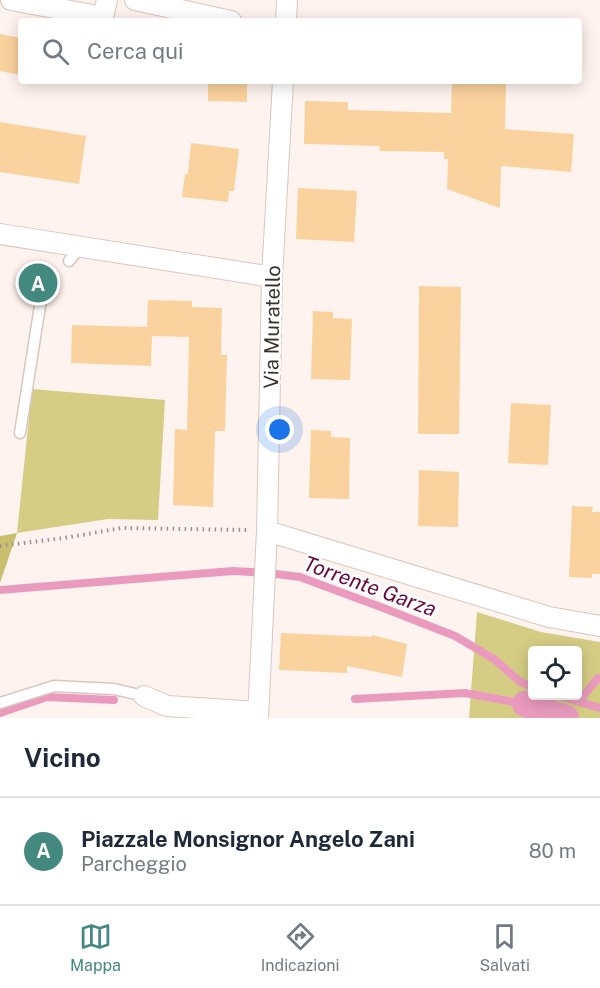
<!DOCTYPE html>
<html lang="it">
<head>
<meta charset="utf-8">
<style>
	:root { --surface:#fff; --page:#f6f6f7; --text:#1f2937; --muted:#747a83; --line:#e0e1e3; --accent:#448980 }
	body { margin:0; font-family:"Public Sans",sans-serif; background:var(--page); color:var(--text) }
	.controls { position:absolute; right:18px; bottom:18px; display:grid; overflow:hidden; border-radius:6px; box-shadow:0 3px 15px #0003 }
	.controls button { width:54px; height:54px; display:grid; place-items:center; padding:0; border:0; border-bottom:2px solid var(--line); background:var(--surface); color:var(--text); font:30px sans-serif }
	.you { position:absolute; left:280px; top:430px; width:21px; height:21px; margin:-15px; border:4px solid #fff; border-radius:50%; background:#1a73e8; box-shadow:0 0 0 9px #1a73e833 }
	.badge { display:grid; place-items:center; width:39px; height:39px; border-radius:50%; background:var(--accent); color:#fff; font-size:20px; font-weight:700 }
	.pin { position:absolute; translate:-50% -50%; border:3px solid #fff; box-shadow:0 2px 6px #0006 }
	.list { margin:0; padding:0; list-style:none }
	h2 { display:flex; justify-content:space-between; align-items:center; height:78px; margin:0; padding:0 24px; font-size:26px }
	h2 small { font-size:20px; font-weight:400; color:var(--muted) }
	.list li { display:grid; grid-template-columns:39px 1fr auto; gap:18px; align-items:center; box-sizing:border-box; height:108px; padding:0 24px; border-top:2px solid var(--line) }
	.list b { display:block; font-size:22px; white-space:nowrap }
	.list p { margin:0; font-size:20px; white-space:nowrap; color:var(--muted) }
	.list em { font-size:20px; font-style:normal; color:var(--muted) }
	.icon { flex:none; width:33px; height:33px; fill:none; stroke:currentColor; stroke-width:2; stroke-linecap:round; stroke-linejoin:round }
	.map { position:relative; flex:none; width:600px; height:718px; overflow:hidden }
	.search { position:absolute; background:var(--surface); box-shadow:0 3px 15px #0003; left:18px; right:18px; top:18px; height:66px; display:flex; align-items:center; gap:15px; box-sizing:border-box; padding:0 21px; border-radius:6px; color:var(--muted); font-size:22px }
	.sheet { height:186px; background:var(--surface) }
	nav { display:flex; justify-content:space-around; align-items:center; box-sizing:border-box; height:84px; border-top:2px solid var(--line); background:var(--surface); font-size:16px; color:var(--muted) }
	nav a { display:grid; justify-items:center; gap:3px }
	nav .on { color:var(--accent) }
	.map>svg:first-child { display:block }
	.green { fill:#d6cd85; fill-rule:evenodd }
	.forest { fill:#c9bf6f }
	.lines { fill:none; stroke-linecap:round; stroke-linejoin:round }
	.stream { stroke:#ea9bbd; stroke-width:8 }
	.canal { stroke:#ea9bbd; stroke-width:26 }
	.building { fill:#fad29d }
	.lane-casing { stroke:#d8c7bf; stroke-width:13 }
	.street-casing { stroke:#d8c7bf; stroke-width:22 }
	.path { stroke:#99918c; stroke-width:4; stroke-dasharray:1.5 4.5; stroke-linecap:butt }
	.lane { stroke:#fff; stroke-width:10 }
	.street { stroke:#fff; stroke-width:20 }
	.labels { text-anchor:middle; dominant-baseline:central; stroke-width:5; stroke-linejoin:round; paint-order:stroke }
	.street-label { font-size:20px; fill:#38322e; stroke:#fff }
	.water-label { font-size:21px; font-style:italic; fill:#66093e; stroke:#fff }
</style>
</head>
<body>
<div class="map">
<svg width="600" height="718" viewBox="0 0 600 718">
	<rect width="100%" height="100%" fill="#fef3ee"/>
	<path class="green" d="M32,389L165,400L158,520L108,519L17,533Z
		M477,612L541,632L600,642V718H469ZM578,650V696H532V650Z"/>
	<path class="forest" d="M17,533L0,583V536Z"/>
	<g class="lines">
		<path class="stream" d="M0,590L233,571L268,573L300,577L386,609L455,636L494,659L519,681L532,687
			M559,696L600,708
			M355,699L465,693L525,704L533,696
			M580,700L598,678
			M0,713L47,697L114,700"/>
		<path class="canal" d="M525,704L566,718"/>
	</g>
	<path class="building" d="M0,34L21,38V75L0,71Z
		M208,81H247V102L208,101Z
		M452,81H506L505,129L574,134L571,172L501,166L500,208L447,189L448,159H444V152L379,151L380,146L304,144L305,101L348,102V110L449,113H451Z
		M0,122L86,136L79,184L0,172Z
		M191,143L239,149L234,191H229L228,202L182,197L185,174H188Z
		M298,188L357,191L354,242L296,239Z
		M419,286L461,287L459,434H418Z
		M148,300L192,301V307L222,308L221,355H227L225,431H215L213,507L173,505L175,429L187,430L189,337L152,336L151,366L71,363L72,325L147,327Z
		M313,311L333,312V318L352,319L350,380L311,379Z
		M511,403L551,405L548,465L508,463Z
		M311,430L331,431V437L350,438L349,499L309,498Z
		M419,470L459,472L458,527L418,526Z
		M572,506L593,507L592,512H600V574H592V578L569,577Z
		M281,633L372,637V635L407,644L402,677L347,666V673L279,670Z"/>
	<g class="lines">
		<defs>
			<path id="lane" d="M69,261L80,247
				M20,433L42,293
				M0,703L54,686L114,689L144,696"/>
			<path id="street" d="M11,0L103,17L107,0
				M135,0L231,21
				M286,21L287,0
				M0,234L272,277
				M267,531L549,617L600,626
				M144,696L167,706L258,712
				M258,718L267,531L272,277L283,81"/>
		</defs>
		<use href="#lane" class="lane-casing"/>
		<use href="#street" class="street-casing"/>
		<path class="path" d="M0,546L64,538L122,528L247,530"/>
		<use href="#lane" class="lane"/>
		<use href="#street" class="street"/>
	</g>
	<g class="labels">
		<g class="street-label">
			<text transform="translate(272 327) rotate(-89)">Via Muratello</text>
		</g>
		<g class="water-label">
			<text transform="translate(370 586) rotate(20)">Torrente Garza</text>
		</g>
	</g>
</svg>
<div class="controls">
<button><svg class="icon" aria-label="locate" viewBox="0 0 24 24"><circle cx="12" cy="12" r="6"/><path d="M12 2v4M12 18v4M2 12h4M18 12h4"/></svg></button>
</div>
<div class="you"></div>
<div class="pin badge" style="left:38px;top:283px">A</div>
<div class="search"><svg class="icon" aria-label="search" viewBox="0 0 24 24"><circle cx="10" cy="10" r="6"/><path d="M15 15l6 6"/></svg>Cerca qui</div>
</div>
<section class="sheet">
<h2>Vicino<small></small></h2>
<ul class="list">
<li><span class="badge">A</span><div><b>Piazzale Monsignor Angelo Zani</b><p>Parcheggio</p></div><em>80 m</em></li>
</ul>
</section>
<nav>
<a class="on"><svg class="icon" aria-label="map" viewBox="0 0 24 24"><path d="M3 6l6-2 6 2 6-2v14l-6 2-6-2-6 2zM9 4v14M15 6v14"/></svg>Mappa</a>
<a><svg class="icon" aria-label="directions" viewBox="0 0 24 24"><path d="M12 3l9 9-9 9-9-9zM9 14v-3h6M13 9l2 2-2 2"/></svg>Indicazioni</a>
<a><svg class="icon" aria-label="saved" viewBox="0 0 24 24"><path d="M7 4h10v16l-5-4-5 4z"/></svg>Salvati</a>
</nav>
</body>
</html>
